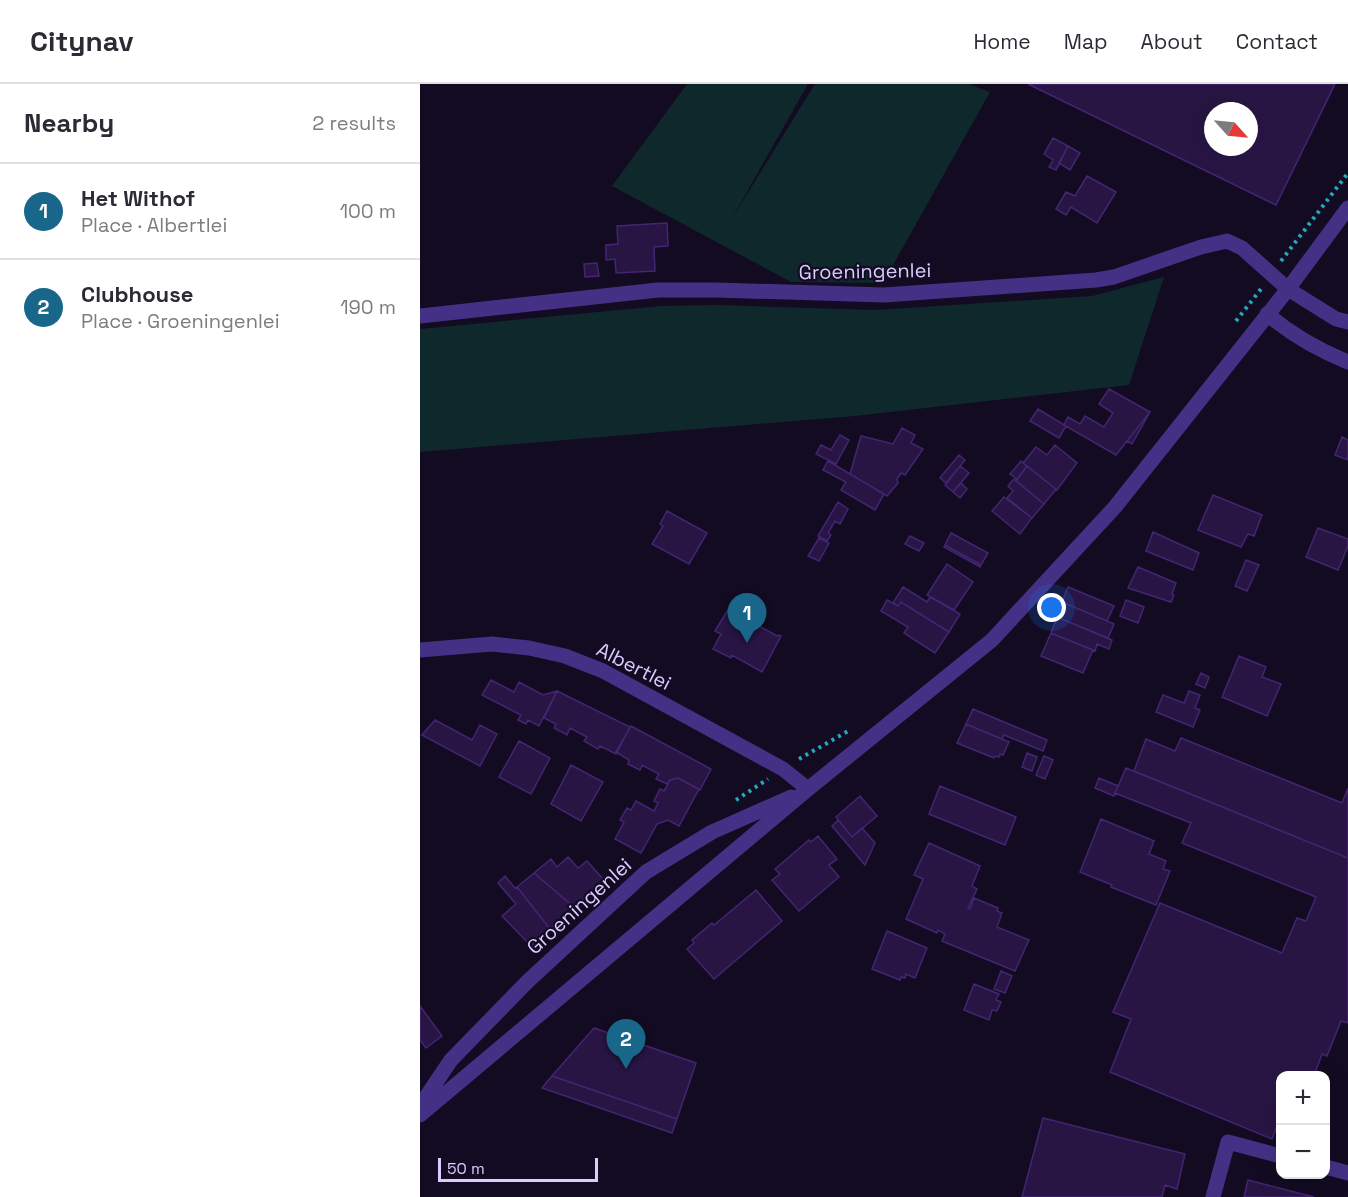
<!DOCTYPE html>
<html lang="en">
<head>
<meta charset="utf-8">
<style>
	:root { --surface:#fff; --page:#f7f7f7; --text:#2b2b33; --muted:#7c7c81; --line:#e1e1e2; --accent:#18678b }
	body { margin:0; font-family:"Space Grotesk",sans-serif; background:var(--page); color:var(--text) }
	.controls { position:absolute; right:18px; bottom:18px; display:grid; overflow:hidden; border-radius:12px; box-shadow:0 6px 24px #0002 }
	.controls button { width:54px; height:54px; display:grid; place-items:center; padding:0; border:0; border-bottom:2px solid var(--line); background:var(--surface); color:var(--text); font:30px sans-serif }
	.compass { position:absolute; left:784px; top:18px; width:54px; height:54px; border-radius:50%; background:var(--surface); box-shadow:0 6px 24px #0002; rotate:117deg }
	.scale { position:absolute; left:18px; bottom:15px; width:160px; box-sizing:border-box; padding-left:6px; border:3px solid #dbccff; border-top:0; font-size:16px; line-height:21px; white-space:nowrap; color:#dbccff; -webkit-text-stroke:4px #130b22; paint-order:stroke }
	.you { position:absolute; left:632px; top:524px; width:21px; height:21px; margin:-15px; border:4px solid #fff; border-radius:50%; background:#1a73e8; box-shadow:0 0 0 9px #1a73e833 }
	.badge { display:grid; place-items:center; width:39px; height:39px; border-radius:50%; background:var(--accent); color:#fff; font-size:20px; font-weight:700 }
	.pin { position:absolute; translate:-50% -50px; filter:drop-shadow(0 2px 3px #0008) }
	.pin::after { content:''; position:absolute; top:32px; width:21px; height:18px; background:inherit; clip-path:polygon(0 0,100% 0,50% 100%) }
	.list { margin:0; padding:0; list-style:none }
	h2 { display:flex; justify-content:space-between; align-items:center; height:78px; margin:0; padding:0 24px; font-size:26px }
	h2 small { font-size:20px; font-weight:400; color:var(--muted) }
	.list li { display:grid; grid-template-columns:39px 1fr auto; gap:18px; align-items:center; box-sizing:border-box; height:96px; padding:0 24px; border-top:2px solid var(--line) }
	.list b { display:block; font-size:22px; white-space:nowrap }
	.list p { margin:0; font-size:20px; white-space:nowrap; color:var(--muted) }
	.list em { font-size:20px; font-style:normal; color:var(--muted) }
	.map { position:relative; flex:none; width:928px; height:1113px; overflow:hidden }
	header { display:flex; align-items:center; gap:36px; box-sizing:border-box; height:84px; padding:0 30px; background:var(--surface); border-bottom:2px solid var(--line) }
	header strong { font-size:28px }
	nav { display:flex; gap:33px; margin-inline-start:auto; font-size:21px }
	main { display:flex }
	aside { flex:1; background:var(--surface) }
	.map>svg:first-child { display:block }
	.green { fill:#0e282c }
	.building { fill:#281544; stroke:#432573; stroke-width:1.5; fill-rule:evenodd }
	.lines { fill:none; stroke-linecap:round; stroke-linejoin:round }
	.path { stroke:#22a9bd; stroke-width:4; stroke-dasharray:3 4.5; stroke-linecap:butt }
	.minor { stroke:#443185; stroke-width:15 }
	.labels { text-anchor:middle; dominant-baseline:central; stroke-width:4.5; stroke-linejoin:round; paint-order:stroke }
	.street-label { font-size:20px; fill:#dbccff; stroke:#130b22 }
</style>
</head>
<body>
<header>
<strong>Citynav</strong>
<nav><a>Home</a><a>Map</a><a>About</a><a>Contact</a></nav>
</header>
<main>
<aside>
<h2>Nearby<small>2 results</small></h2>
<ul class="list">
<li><span class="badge">1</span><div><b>Het Withof</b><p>Place · Albertlei</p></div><em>100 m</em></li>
<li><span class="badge">2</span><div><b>Clubhouse</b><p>Place · Groeningenlei</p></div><em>190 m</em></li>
</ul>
</aside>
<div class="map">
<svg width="928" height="1113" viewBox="0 0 928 1113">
	<rect width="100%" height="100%" fill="#130b22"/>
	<path class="green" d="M267,0H388L311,136L395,0H549L570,8L463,199L371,198L192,102Z
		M744,193L709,301L435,332L0,368V245L241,222L297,221L456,226L672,212Z"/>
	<path class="building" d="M608,0H915L856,121ZM793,27H829V63H793Z
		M633,54L648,62L636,86L629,83L633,76L624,70Z
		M648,62L660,69L650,86L639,79Z
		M667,92L696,108L677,139L651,123L646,131L636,125L646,108L655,112Z
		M247,139L248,162L234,163L235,187L196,189L195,175L186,176V161L198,160L197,142Z
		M177,179L179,192L165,193L164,180Z
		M689,305L730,328L696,371L644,341L648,333L660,340L665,332L684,343L693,329L679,320Z
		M618,325L646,342L639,354L610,337Z
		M730,328L712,360L707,357Z
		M482,344L495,351L491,359L503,365L485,391L481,389L477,395L478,399L467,412L430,390L441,352L473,360Z
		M420,351L429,356L416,380L396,370L401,361L411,366Z
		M922,353L928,356V376L915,371Z
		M635,361L657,379L637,406L603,379L616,363L627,371Z
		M539,371L545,376L526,399L520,394Z
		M408,377L464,410L455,426L421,406L426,398L403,386Z
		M601,377L607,382L597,395L590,390Z
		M540,382L549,389L533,408L525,401Z
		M607,382L636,405L624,420L596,397Z
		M594,395L624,420L612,434L587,414L593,407L588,402Z
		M541,399L547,405L540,414L533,408Z
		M793,411L842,431L834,452L828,450L821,463L778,446Z
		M584,413L612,434L600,450L572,427Z
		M418,418L428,425L420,440L415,437L408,449L411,451L407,457L398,452Z
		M247,427L287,449L269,480L232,460L243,442L240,440Z
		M898,444L928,455V462L918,486L886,473Z
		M733,448L779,469L773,486L726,467Z
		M531,449L568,469L561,481L525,461Z
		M490,452L504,459L499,467L485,460Z
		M399,454L409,459L399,477L388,472Z
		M525,461L561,481L560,483L524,463Z
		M826,476L839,481L827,507L815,502Z
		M527,480L553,498L534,526L507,511Z
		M718,483L756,499L752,510L754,511L751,518L708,504Z
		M483,503L507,518L510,513L540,530L529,548L481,518L478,522L473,519Z
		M648,503L694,522L687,537L642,518Z
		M467,516L478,522L481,518L529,548L515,569L484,549L488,543L461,527Z
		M706,516L724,523L718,539L700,532Z
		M642,518L694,540L688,554L637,533Z
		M309,524L324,532L326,528L333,532L330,537L357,552L358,551L361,552L342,588L312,571L311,574L293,565L301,550L295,547Z
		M637,533L692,556L689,565L677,560L675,567L631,549Z
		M631,549L673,566L663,589L621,572Z
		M819,572L846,583L842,593L861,600L847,632L802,613Z
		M781,589L789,593L785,604L776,600Z
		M71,596L94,608L99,598L123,611L137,607L119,642L108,636L106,640L98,636L101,631L62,611Z
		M137,607L210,643L196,670L180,662L178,665L164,657L167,653L150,644L147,651L134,644L136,640L124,634Z
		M769,607L780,611L775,624L780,626L773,643L736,628L743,611L764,619Z
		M553,625L627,656L623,667L584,651L582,655L546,640Z
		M15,636L52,656L60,641L77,650L60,682L2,651Z
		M546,640L589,658L583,671L580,670L579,673L575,672L574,674L537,659Z
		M211,642L291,685L280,706L258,694L250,696L247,700L236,695L239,690L222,681L220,686L208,680L209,676L196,668Z
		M761,654L922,719L928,704V774L714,687L726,655L755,667Z
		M99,657L130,674L111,710L79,693Z
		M607,669L617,673L612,687L602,683Z
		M624,672L633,676L625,695L616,691Z
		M151,681L183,698L161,737L131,720Z
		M706,684L928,774V939L921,937L907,972L902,970L894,992H860V1034L852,1055L690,988L711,935L693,928L740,819L862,869L877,834L886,837L896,813L762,759L771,739L695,709Z
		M258,694L279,705L259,742L248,736L237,740L221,769L195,755L204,738L200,736L207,724L211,726L216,717L234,727L238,719L234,717L240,705L244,707L250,696Z
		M679,694L698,702L694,712L675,704Z
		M520,702L596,733L585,761L509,730Z
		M440,712L457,732L432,753L416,733Z
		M681,735L734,757L729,770L746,777L743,785L750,787L736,821L691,803L692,801L660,788Z
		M418,736L432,753L442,744L455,759L445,781L412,742Z
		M398,752L417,775L409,781L419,793L379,827L352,796L360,790L355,785L389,756L391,758Z
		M509,759L560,782L552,802L557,805L548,824L550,825L554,814L578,824L577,827L582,829L577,843L609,856L595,887L522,857L525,850L518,846L517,849L486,835L503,795L494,791Z
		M148,773L158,784L167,777L184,796L154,823L114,789L131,775L137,783Z
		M114,789L154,823L130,845L97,803Z
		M85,792L95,804L97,803L130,845L111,862L82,832L96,820L78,799Z
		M336,806L362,837L294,895L267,865L274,859L272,856L292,839L294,841Z
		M467,847L507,864L495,894L486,890L485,894L481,893L480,896L452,885Z
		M581,887L592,892L585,909L574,905Z
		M554,900L579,910L576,916L581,918L577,927L572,926L569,936L544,926Z
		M0,922L22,952L6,964L0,956Z
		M174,944L276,979L257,1035L132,992Z
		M132,992L257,1035L252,1049L122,1004Z
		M623,1034L765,1070L757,1105L745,1101L742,1113H602Z
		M828,1096L894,1113H824Z"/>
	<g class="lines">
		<path class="path" d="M861,177L928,89
			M816,237L841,205
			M379,675L430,646
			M316,716L348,695"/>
		<path class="minor" d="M847,230C872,251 898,266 928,278
			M0,232L238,206H297L464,211L676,196L694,193L781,163L807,157L822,164L868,205L916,235L928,238
			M0,566L72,560L109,564L145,572L183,587L363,685L388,705
			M0,1022L31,976L107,898L226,788L292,748L371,713
			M0,1031L388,705L572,556L695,423L868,205L928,124
			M906,1083L928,1089
			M793,1113L808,1058L860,1072"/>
	</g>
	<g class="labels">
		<g class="street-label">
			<text transform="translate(445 187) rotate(-1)">Groeningenlei</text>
			<text transform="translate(214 582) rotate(27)">Albertlei</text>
			<text transform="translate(159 822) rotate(-42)">Groeningenlei</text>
		</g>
	</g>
</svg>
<div class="controls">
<button>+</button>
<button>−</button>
</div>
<svg class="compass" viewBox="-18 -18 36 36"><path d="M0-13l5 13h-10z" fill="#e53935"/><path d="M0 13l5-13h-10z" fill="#7c7c81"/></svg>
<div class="scale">50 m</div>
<div class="you"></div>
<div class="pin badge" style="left:327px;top:559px">1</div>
<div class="pin badge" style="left:206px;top:985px">2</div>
</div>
</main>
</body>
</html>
